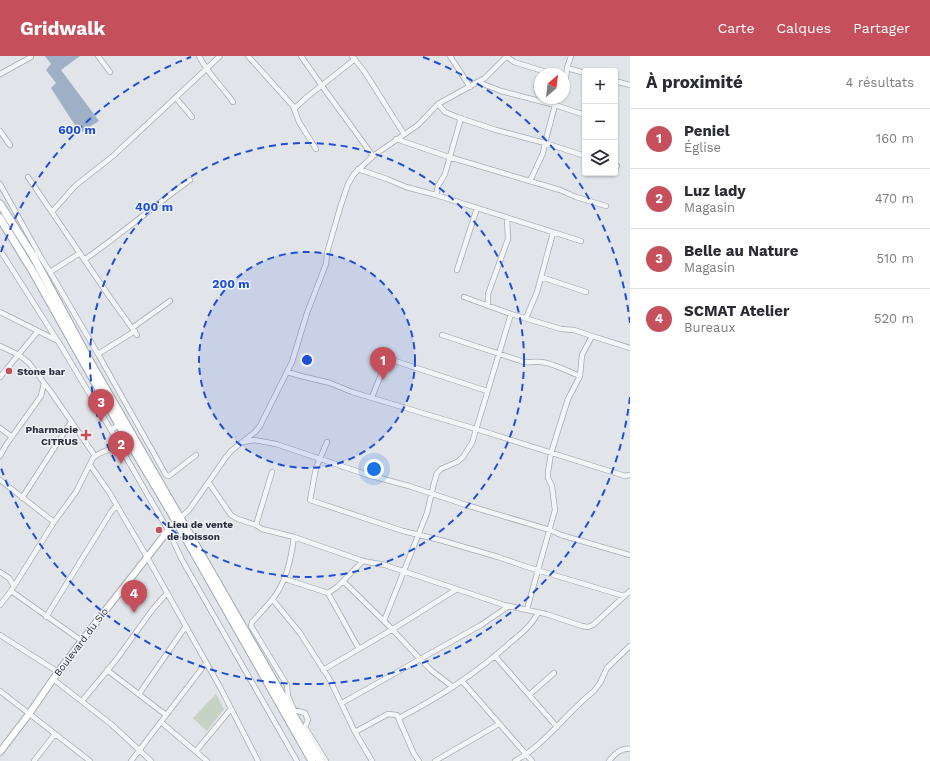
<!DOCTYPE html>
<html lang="fr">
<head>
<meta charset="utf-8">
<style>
	:root { --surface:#fff; --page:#f2f2f3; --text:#2b2b33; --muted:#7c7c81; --line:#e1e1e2; --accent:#c54f5a }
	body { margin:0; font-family:"Work Sans",sans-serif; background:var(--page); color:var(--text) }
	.controls { position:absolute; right:12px; top:12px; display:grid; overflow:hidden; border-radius:4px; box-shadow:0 1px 3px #0004 }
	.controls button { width:36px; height:36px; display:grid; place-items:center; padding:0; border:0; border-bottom:1px solid var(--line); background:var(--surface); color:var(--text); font:20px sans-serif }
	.compass { position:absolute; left:534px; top:12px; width:36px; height:36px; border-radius:50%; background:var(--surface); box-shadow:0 1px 3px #0004; rotate:28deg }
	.you { position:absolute; left:374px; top:413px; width:14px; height:14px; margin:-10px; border:3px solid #fff; border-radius:50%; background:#1a73e8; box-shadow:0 0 0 6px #1a73e833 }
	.badge { display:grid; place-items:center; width:26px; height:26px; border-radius:50%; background:var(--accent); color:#fff; font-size:13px; font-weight:700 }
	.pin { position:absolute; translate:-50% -33px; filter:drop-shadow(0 1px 2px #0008) }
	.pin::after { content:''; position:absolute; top:21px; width:14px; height:12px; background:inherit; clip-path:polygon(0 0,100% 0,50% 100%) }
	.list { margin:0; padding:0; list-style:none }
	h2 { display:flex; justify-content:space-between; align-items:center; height:52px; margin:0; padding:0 16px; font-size:17px }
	h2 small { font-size:13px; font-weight:400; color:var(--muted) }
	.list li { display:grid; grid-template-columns:26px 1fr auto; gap:12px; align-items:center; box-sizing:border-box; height:60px; padding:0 16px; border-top:1px solid var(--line) }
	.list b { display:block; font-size:15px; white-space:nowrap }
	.list p { margin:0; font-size:13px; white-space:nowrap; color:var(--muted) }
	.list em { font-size:13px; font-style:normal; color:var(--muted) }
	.icon { flex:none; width:22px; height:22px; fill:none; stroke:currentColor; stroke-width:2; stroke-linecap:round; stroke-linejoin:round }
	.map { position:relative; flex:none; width:630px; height:705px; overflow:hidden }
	header { display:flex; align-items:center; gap:24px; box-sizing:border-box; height:56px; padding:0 20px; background:var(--accent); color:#fff }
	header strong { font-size:19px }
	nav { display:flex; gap:22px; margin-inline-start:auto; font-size:14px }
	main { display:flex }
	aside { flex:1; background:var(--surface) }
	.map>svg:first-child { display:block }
	.green { fill:#c6d2c3 }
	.water { fill:#9fb0c6 }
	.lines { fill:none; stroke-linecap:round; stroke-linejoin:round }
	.street-casing { stroke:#a7abb3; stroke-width:6 }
	.secondary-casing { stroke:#a7abb3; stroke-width:8 }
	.primary-casing { stroke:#a2a8b4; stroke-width:9 }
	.street { stroke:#f4f5f7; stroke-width:4.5 }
	.secondary { stroke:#fff; stroke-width:6 }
	.primary { stroke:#fff; stroke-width:7 }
	.ring { fill:none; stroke:#1d4ed8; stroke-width:2; stroke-dasharray:7 5 }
	.poi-dot { fill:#c54f5a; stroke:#f1f3f6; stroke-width:1.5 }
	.labels { text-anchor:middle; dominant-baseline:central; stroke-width:3; stroke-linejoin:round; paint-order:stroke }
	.poi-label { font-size:10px; font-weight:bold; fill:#2b3140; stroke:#f1f3f6; text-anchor:start }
	.street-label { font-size:10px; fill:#2b3140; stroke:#f1f3f6 }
	.centre { fill:#1d4ed8; stroke:#f1f3f6; stroke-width:2 }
	.ring-label { font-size:12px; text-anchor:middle; font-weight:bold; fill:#1d4ed8; stroke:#f1f3f6; stroke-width:3; stroke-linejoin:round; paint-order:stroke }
</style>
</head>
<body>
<header>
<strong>Gridwalk</strong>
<nav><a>Carte</a><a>Calques</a><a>Partager</a></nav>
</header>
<main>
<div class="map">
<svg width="630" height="705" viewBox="0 0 630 705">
	<rect width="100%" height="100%" fill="#e1e4e9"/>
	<path class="green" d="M216,638L224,653L207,675L193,662Z"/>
	<path class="water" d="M45,0H80L61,14L99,65L80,77L51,32L56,27L46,14L51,8Z"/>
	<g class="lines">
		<defs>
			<path id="street" d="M98,0L110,16
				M199,0C207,17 222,30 233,46
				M248,0L293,50L299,66L316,93
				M301,0L322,30L373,100
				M352,0L364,15L404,78
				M450,0L470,31
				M506,0L514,6L553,18
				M567,12L585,17
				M0,18L31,1
				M564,21L566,22L567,12L571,0
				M615,25L630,29
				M478,26L501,35L555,49L585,59
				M564,31L566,22
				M176,42L192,61
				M438,48L445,56L457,61L496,74L545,87L585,100
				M294,53L307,41L355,3
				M0,75L10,89
				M396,83L449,101L560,134L576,141L606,150
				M615,109L617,110
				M358,113L387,123L406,131L436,139L581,185
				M28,121L109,240L137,279
				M530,125L543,97L545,87L555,49L558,42
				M0,128L39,198
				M436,139L438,130L445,118L461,62
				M52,156L75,130L113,100L220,0
				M0,194L57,284
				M37,198L40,200L50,216L80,197
				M84,204C121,178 154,150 190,124
				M457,214L477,152
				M50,216L98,298L135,275
				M541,221L586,236
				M464,241L511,258L561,273L574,274L592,280L582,299L580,320L568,343L551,397L548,416V422L552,430L555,454L527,553
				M488,250V238L508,183L507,162
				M0,256L58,285L111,374
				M526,262L537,236L553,177
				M132,272L170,245
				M442,279L524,306C530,307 535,305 540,306C551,306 569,316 580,320
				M592,280L630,292
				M0,290L19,299L29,307L51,336L95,400
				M98,298L166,419L169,420L196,399
				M287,316L301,320L330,327L352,336L476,373L625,420L630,419
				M0,321L38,275
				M372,341L385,309L388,307L395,305L487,335
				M0,372L12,381
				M244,386L254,384L276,388L368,419L409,430L466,449L550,474L561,479L630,499
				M327,386L316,412L310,444L403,475L440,484L498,501L527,511L624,540
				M119,389L168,474L182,504L297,705
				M0,400L6,389L41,340L44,327
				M90,409L109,436L147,501L220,631L258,705
				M0,424L54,466
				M209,427L231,459L238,463L256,469L262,473L294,481L363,505L385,509L504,549L546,558L582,570L588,571L593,569L630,535
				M22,442L71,366
				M180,462L189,454L226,401L232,394L255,376L260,370L292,306L307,257L326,208L327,197L340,152L348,128L354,118L373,100L418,69L438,48L485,22L507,0
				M256,469L272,416
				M0,516L9,522L14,530
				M285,523L328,537L359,593
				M343,525L390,571L420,603L432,615L453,631
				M11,535L82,585
				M328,537L337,531L363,505
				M273,544L300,577L330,624L355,676L372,705
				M0,549L11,535L54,466L76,436L93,402C100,395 111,394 119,389L111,374L119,369
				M46,561L111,456L116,450
				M384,565L427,457L434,427L437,417L441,413L457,406L463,401L472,387L511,258
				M0,579L58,616
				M495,600L557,671
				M107,614L166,659
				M323,614L393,573L457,533
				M53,623L111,668L151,705
				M462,625L532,705
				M0,635L90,705
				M139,638L186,570
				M529,639L554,617
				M288,640L294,654L305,657L308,664L305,671L326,705
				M82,645L116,604L153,553L167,537
				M286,645L288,640L287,629L251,570L252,566C259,559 265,552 271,545C286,528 291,503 294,481
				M342,647L481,569L509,550
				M399,662C440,641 478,616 511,586C523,576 531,570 538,557
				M161,666L207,705
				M355,676L388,658L397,659L414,698L419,705
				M196,695L231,653
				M34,705L55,678
				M131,705L206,607
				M435,705L499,668
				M515,705C546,688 566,657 594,635L600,627L607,612L630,590
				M609,705C614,699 621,691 630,693"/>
			<path id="secondary" d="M0,696L29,658L58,616L94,569L163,481L179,462"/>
			<path id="primary" d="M0,148L33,200L88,302L320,705
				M0,162L33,216L119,369L176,465L312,705"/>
		</defs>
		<use href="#street" class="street-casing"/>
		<use href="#secondary" class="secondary-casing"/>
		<use href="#primary" class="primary-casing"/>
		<use href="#street" class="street"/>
		<use href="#secondary" class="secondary"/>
		<use href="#primary" class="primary"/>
	</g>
	<circle cx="307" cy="304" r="108" fill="#1d4ed8" fill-opacity=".12"/>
	<g class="ring">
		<circle cx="307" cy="304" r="108"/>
		<circle cx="307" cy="304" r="217"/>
		<path d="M630 341A325 325 0 0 1 1 412M1 196A325 325 0 0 1 191 1M423 1A325 325 0 0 1 630 267"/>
	</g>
	<g class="poi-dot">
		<circle cx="9" cy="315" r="4"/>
		<path d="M84 373h4v4h4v4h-4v4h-4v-4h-4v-4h4z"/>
		<circle cx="159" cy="474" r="4"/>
	</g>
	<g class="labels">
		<g class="poi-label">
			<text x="17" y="315">Stone bar</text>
			<text x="78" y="373" text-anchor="end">Pharmacie<tspan x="78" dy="12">CITRUS</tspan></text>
			<text x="167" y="468">Lieu de vente<tspan x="167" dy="12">de boisson</tspan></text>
		</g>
		<g class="street-label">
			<text transform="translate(81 586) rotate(-53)">Boulevard du Sio</text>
		</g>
	</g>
	<circle cx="307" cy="304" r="6" class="centre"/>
	<g class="ring-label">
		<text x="77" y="78">600 m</text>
		<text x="154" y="155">400 m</text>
		<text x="231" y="232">200 m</text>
	</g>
</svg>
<div class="controls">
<button>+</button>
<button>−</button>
<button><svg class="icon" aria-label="layers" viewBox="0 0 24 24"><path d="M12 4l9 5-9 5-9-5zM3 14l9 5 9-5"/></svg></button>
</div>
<svg class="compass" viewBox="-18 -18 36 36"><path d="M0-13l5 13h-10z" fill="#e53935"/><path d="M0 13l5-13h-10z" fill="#7c7c81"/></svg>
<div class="you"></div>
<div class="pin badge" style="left:383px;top:324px">1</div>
<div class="pin badge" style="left:121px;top:408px">2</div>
<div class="pin badge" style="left:101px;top:366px">3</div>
<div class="pin badge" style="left:134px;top:557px">4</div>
</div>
<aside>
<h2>À proximité<small>4 résultats</small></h2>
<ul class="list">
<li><span class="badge">1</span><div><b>Peniel</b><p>Église</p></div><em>160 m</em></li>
<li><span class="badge">2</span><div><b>Luz lady</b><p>Magasin</p></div><em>470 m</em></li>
<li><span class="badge">3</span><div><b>Belle au Nature</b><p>Magasin</p></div><em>510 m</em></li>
<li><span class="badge">4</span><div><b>SCMAT Atelier</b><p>Bureaux</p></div><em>520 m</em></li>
</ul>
</aside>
</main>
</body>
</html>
